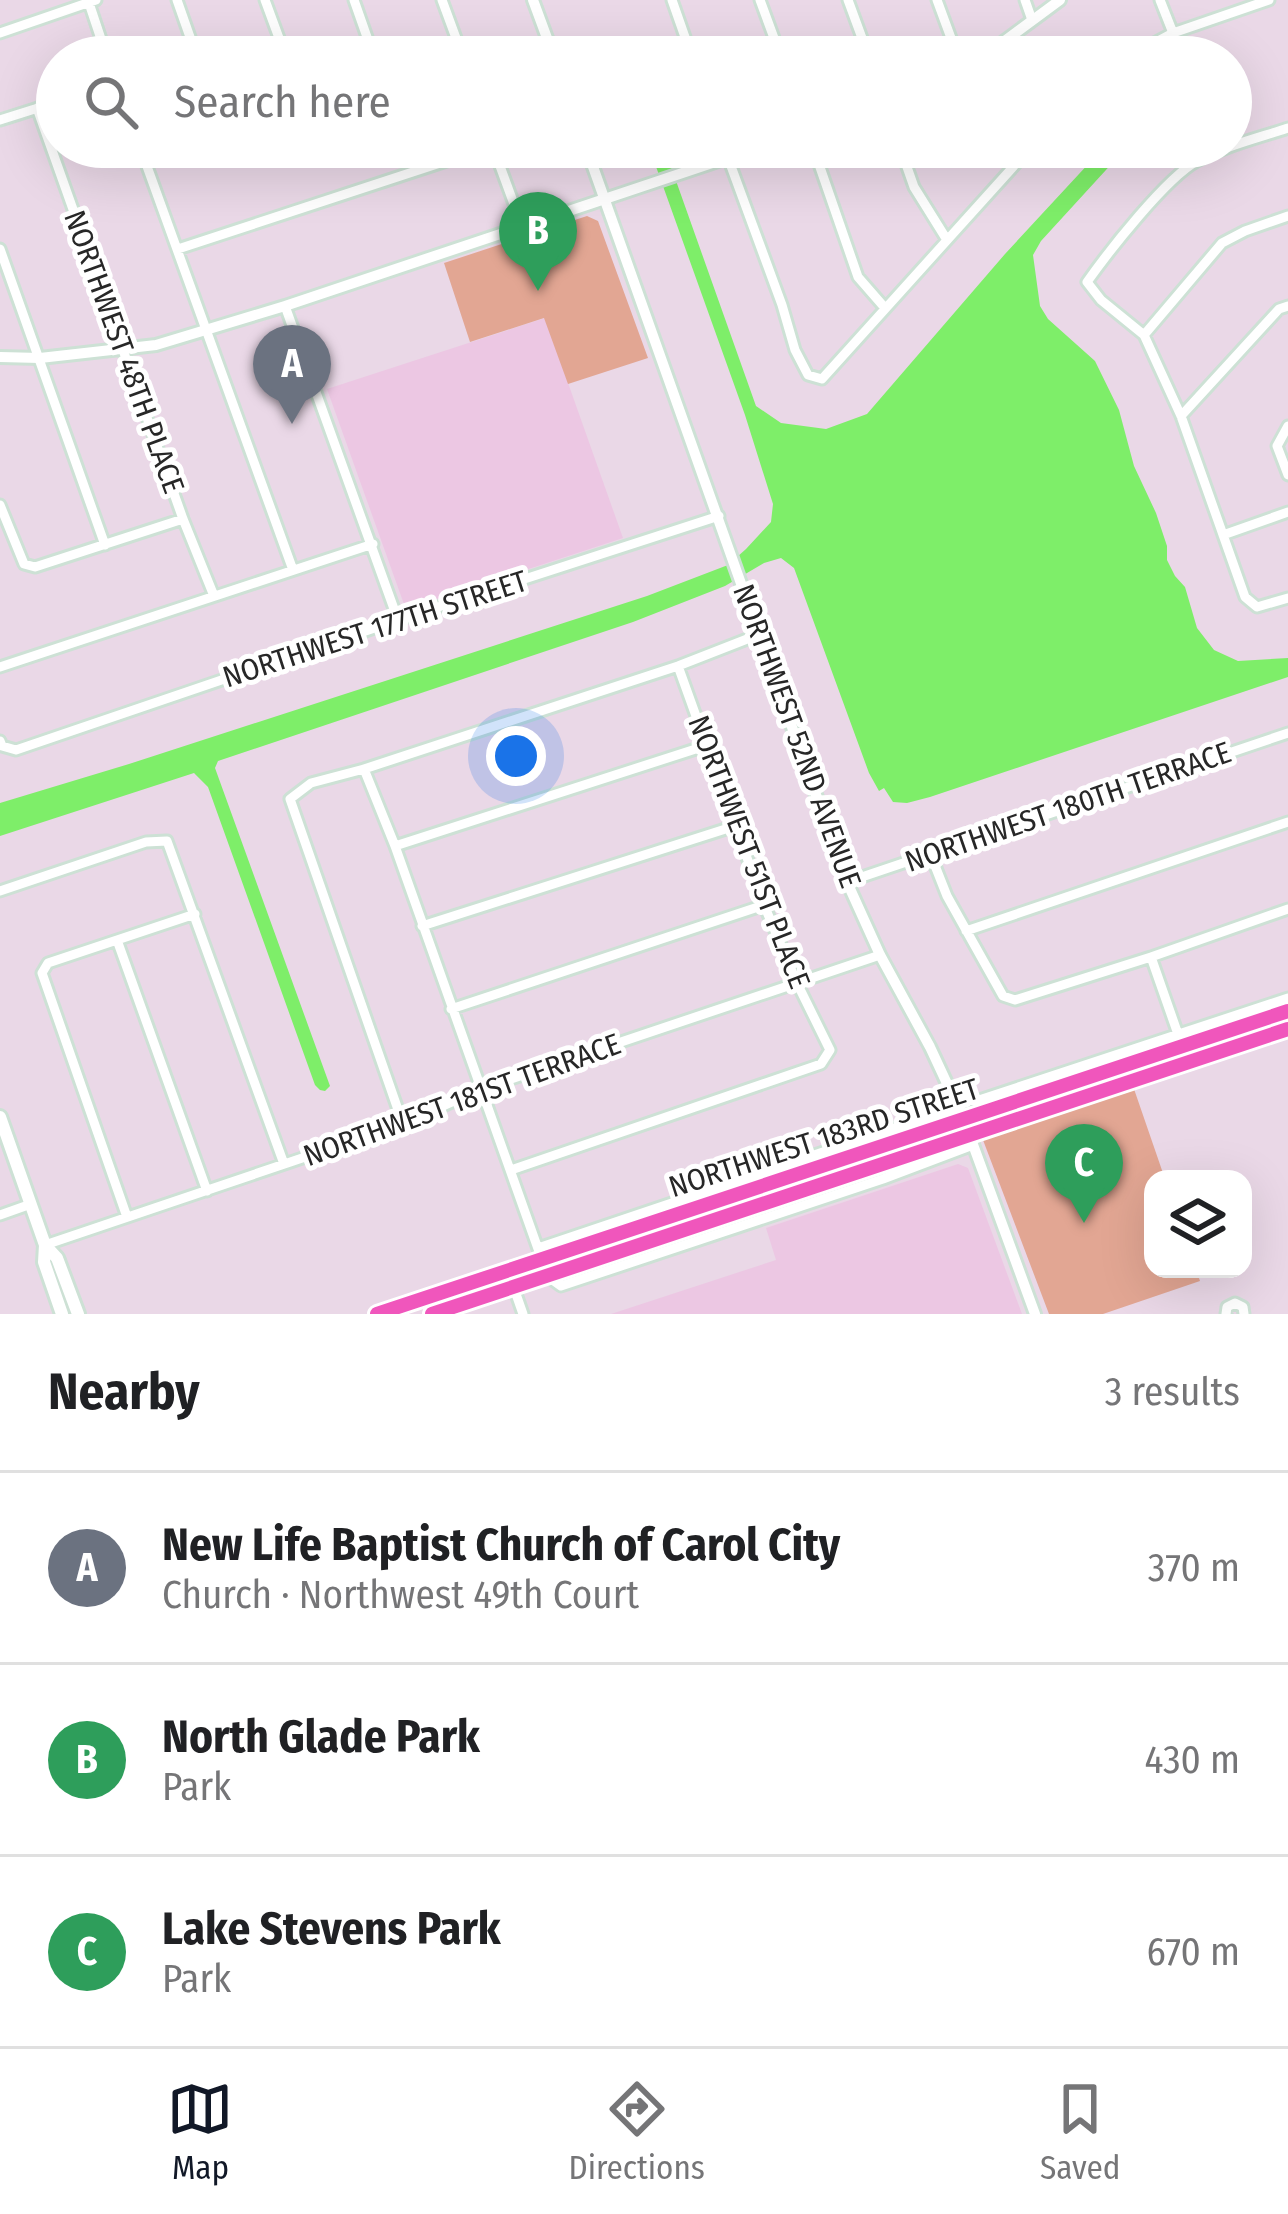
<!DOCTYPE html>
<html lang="en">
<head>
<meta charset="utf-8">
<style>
	:root { --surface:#fff; --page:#f2f2f2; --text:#202124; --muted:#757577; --line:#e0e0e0; --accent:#111827 }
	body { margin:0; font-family:"Fira Sans Condensed",sans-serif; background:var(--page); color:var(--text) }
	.controls { position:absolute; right:36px; bottom:36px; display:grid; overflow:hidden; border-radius:24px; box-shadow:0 12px 48px #0002 }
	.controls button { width:108px; height:108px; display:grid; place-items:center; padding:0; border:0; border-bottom:3px solid var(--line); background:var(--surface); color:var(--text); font:60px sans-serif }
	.you { position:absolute; left:516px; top:756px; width:42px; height:42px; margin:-30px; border:9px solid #fff; border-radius:50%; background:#1a73e8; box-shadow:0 0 0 18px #1a73e833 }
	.badge { display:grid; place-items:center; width:78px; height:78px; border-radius:50%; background:var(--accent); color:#fff; font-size:39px; font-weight:700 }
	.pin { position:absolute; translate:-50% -99px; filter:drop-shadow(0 3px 6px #0008) }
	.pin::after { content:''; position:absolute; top:63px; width:42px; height:36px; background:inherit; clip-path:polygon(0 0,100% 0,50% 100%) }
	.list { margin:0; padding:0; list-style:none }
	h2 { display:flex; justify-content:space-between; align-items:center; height:156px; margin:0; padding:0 48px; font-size:51px }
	h2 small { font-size:39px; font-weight:400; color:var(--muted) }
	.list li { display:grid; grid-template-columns:78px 1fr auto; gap:36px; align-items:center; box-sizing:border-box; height:192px; padding:0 48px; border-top:3px solid var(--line) }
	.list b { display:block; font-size:45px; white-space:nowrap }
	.list p { margin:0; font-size:39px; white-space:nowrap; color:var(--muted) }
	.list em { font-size:39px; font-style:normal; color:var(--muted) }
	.icon { flex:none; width:66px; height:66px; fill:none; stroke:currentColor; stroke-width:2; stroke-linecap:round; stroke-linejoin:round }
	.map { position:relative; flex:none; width:1288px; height:1314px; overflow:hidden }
	.search { position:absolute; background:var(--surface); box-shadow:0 12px 48px #0002; left:36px; right:36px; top:36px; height:132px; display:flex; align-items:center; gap:30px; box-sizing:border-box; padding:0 42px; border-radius:66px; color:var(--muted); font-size:45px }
	.sheet { height:732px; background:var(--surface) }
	nav { display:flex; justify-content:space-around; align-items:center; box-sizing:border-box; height:168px; border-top:3px solid var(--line); background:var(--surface); font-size:33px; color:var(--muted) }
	nav a { display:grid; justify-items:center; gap:6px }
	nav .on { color:var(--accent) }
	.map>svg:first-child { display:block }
	.education { fill:#ecc7e3 }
	.green { fill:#e2a693 }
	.water { fill:#7eee69 }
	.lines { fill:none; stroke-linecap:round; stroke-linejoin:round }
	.minor-casing { stroke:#cde1d5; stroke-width:15 }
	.tertiary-casing { stroke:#cde1d5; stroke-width:16 }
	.secondary-casing { stroke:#cde1d5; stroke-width:18 }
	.primary-casing { stroke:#fff; stroke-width:20 }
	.minor { stroke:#fff; stroke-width:9 }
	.tertiary { stroke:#fff; stroke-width:10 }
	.secondary { stroke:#fff; stroke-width:12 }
	.primary { stroke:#f056bc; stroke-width:14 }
	.labels { text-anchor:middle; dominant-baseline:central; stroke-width:10; stroke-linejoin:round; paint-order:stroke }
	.street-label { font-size:30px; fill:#272727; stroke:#fff }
</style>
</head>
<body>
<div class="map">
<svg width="1288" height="1314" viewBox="0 0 1288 1314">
	<rect width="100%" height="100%" fill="#ead8e7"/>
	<path class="education" d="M545,318L623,538L410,608L405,607L327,389Z
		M958,1164L968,1168L1022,1314H611L776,1260L766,1228Z"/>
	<path class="green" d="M587,216L598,221L648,358L568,384L544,318L470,342L444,263Z
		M1134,1089L1165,1179H1153V1269H1196L1200,1281L1103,1314H1049L983,1140Z"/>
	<path class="water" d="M649,147H664L756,406L781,423L826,429L867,414L1005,254L1104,147H1127L1041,241L1033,255L1040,306L1048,319L1095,361L1119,410L1134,466L1156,513L1167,546V560L1175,576L1185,587L1197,628L1214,650L1238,661L1288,658V677L930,797L907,803L893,802L884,788L879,791L869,773L794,568L781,558L764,563L725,586L633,622L218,761L215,768L330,1086L325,1091L320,1090L315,1085L208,787L194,773L0,836V803L129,764L647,596L728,565L746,549L771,522L773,504L745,415Z"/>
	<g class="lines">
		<defs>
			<path id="minor" d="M88,0L107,57
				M177,0L197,57
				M265,0L286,57
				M354,0L374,57
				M442,0L463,57
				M672,0L692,57
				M760,0L781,57
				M848,0L869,57
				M937,0L958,57
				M1025,0L1032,20
				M1160,0L1173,33
				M0,33L96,0
				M1128,57L1173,33L1269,0
				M37,108L183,519L214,596
				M0,120L57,102
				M1288,128C1258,138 1225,146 1197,161C1166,178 1109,251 1087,282L1101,300L1144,335L1181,416L1245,597L1257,607L1288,598
				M140,147L293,570
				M493,147L522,226
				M724,147L782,305L795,350L808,375L822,379L1031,147
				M813,147L858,277L885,308
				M900,147L914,187L947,240
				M0,249L105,545
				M178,249L489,147
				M285,306L398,620
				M1144,335L1222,243L1245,231L1288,216
				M1181,416L1279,309L1288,306
				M1288,426L1277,446L1288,475
				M0,505L24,564L35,567L183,519
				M1223,535L1288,512
				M0,667L373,544
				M0,741L2,746L16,750L398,620L719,516
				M364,769L395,846L542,1260
				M395,846L708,745
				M930,853L947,896L1003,996L1015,1000L1151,957L1288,909
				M847,882L1288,733
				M0,891L146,842L167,841L284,1164
				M422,926L738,825
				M966,931L1288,822
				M117,940L207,1191
				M1151,957L1179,1037
				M451,1009L764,905
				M952,1094L959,1099L976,1101L1288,998
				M403,1124L290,799L311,783L364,769L678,666L760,634
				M511,1170L821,1064L830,1050L797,983L764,905L678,666
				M0,1215L31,1204
				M127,1217L42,973L48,963L195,914
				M45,1245L403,1124L481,1089L880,955
				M538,1248L957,1107
				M508,1271L523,1314
				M547,1276L561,1286L883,1179L973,1145
				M1226,1314L1227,1307L1235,1303L1243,1307L1244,1314"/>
			<path id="tertiary" d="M533,0L554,57
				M983,57L1060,0
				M586,147L847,882L880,955L930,1047L964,1120L1035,1314
				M0,357L40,358L156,345L285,306L760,147"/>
			<path id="secondary" d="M0,1117L45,1245L44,1262L62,1314
				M45,1245L57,1258L78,1314"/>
			<path id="primary" d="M377,1314L1288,1011
				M432,1314L1288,1029"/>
		</defs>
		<use href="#minor" class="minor-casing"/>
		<use href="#tertiary" class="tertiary-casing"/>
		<use href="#secondary" class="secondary-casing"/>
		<use href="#primary" class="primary-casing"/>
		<use href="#minor" class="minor"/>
		<use href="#tertiary" class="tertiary"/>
		<use href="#secondary" class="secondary"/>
		<use href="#primary" class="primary"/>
	</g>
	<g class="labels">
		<g class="street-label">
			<text transform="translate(124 352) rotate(70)">NORTHWEST 48TH PLACE</text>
			<text transform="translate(375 629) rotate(-18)">NORTHWEST 177TH STREET</text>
			<text transform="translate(797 736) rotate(70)">NORTHWEST 52ND AVENUE</text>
			<text transform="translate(1068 807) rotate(-19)">NORTHWEST 180TH TERRACE</text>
			<text transform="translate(749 852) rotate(69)">NORTHWEST 51ST PLACE</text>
			<text transform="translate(462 1100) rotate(-20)">NORTHWEST 181ST TERRACE</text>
			<text transform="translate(824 1138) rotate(-18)">NORTHWEST 183RD STREET</text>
		</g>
	</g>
</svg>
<div class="controls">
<button><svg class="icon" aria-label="layers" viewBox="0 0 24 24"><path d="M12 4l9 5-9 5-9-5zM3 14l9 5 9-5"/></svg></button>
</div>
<div class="you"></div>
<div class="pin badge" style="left:292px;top:424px;background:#6b7280">A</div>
<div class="pin badge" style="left:538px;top:291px;background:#2e9e5b">B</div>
<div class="pin badge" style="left:1084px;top:1223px;background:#2e9e5b">C</div>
<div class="search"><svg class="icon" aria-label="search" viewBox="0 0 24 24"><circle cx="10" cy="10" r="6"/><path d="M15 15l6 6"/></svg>Search here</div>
</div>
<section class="sheet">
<h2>Nearby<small>3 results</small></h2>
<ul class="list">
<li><span class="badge" style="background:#6b7280">A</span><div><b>New Life Baptist Church of Carol City</b><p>Church · Northwest 49th Court</p></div><em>370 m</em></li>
<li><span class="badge" style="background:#2e9e5b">B</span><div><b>North Glade Park</b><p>Park</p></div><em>430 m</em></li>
<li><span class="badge" style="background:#2e9e5b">C</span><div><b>Lake Stevens Park</b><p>Park</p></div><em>670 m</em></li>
</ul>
</section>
<nav>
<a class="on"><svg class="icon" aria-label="map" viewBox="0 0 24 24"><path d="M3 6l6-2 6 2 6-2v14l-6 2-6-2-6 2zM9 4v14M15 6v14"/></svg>Map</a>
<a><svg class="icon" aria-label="directions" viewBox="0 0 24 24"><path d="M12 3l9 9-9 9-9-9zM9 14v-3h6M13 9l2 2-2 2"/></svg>Directions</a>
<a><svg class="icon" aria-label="saved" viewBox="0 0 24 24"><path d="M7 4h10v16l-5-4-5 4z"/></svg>Saved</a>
</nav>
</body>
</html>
